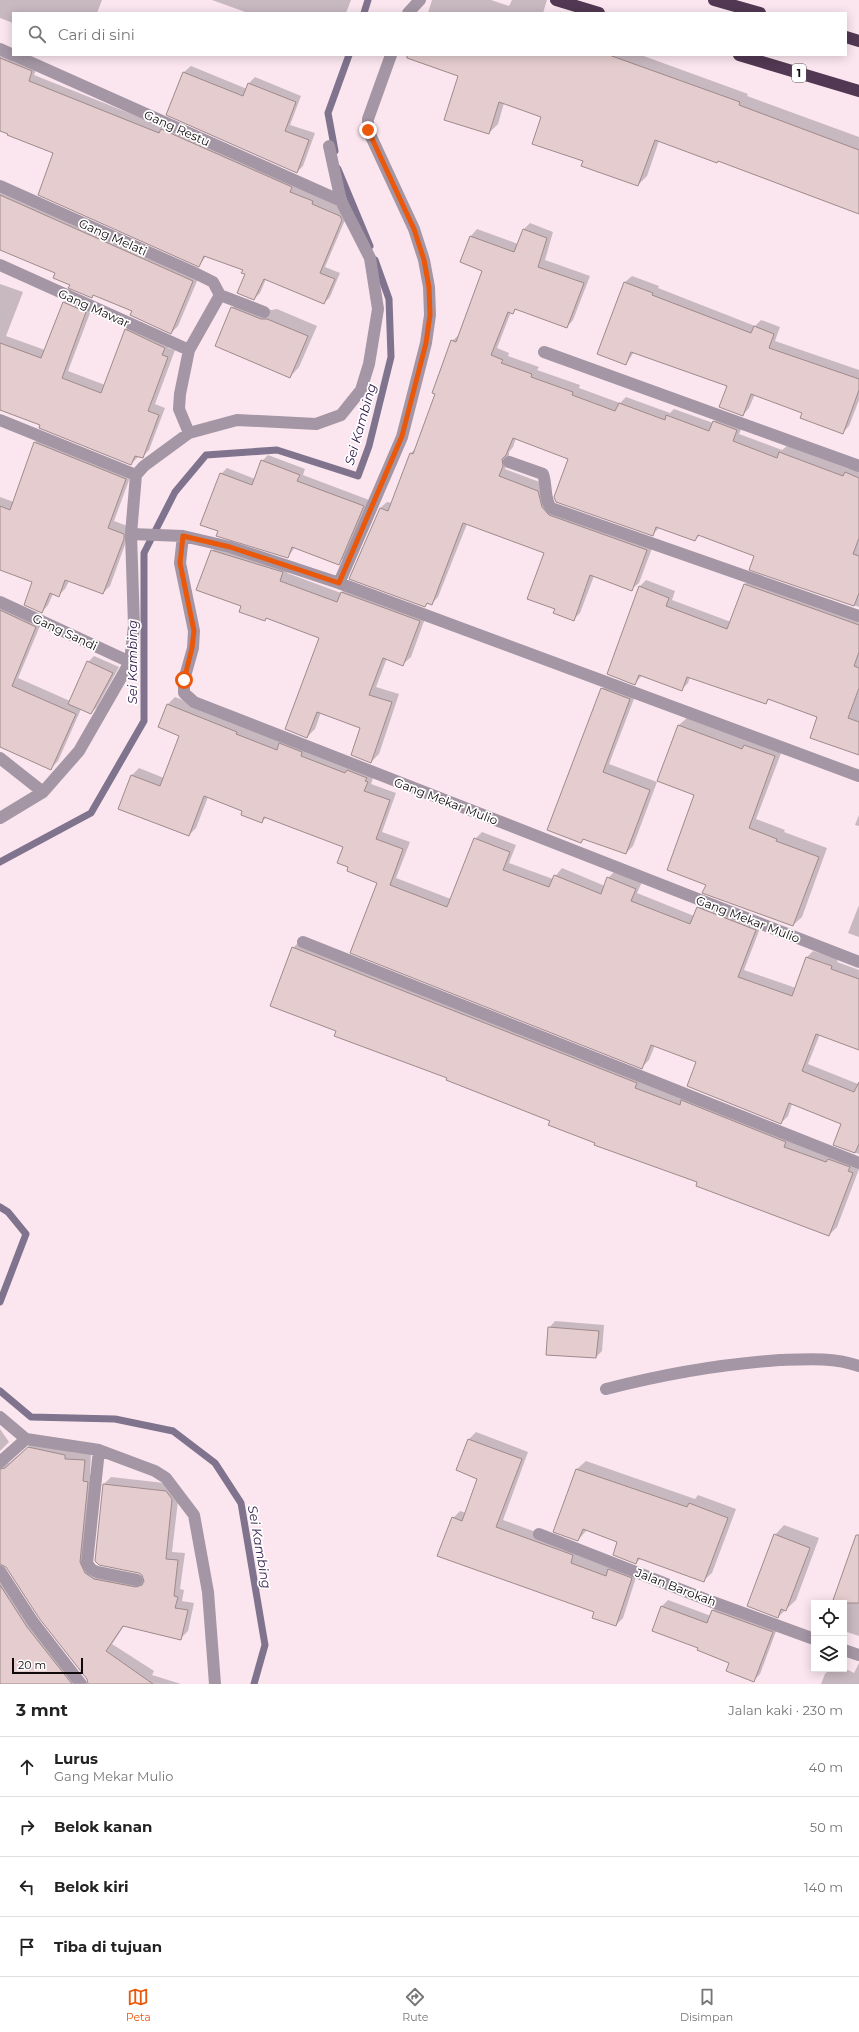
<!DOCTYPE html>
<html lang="id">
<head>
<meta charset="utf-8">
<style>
	:root { --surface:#fff; --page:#f6f6f6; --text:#222; --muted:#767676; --line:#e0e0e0; --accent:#ea580c }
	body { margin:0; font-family:Montserrat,sans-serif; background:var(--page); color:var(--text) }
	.controls { position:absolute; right:12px; bottom:12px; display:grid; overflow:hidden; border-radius:0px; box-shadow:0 2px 10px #0003 }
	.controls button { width:36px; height:36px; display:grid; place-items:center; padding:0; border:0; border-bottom:1px solid var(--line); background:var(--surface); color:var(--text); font:20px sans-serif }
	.scale { position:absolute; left:12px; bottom:10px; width:71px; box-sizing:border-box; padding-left:4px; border:2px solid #10090c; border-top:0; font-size:11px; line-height:14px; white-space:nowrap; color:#10090c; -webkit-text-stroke:3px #fff; paint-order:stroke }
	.stop { position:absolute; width:12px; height:12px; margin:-9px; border:3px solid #ea580c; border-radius:50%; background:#fff }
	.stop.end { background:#ea580c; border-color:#fff; box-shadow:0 1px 4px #0008 }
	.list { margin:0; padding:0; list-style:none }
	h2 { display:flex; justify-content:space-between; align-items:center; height:52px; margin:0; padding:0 16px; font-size:17px }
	h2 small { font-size:13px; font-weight:400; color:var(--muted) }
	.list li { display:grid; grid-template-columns:26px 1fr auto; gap:12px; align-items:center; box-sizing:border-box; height:60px; padding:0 16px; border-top:1px solid var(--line) }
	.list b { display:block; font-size:15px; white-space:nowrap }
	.list p { margin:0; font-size:13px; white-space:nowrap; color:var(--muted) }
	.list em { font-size:13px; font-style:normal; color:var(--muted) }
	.icon { flex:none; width:22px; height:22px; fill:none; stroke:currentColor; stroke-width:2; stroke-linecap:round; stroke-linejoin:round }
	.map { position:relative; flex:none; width:859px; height:1684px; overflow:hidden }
	.search { position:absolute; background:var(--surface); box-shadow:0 2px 10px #0003; left:12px; right:12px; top:12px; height:44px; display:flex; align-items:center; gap:10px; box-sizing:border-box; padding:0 14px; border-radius:0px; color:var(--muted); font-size:15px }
	.sheet { height:292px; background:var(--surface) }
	nav { display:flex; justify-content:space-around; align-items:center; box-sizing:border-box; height:56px; border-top:1px solid var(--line); background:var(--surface); font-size:11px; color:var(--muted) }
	nav a { display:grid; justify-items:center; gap:2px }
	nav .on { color:var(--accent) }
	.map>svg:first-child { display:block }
	.shadow { fill:#0003 }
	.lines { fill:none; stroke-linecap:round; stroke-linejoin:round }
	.stream { stroke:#7f738e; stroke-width:7 }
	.building { fill:#e5cdcf; stroke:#9f8a8b }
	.street { stroke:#a496a4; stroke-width:12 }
	.highway { stroke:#523852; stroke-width:12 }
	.route { stroke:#ea580c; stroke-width:5 }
	.labels { text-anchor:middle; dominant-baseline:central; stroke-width:3.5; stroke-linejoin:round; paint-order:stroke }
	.shield { fill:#fff; stroke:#585355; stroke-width:1 }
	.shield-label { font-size:11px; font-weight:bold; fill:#10090c }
	.street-label { font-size:12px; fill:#10090c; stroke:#fff }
	.water-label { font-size:13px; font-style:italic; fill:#321c4b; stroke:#fff }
</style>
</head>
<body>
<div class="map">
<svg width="859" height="1684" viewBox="0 0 859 1684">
	<rect width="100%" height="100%" fill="#fbe6ef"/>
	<path class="shadow" d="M0,0H102L97,13H13V23L0,18Z
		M212,0H351L346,13H248Z
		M432,0H491L509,6L512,0H547L543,13H428Z
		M0,49L38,65L34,75L164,127L319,195L318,197L346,210L348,213L325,267L340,273L330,297L324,303L266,279L260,293L254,299L244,269L206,256L199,266L55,153L0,130Z
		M433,55H641L748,94L747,96L859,137V213L718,161L659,141L647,176L638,185L584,161L542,116L504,103L498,124L489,133L459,75Z
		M191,66L247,89L249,83L255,77L301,96L290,125L315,133L303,166L297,172L168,114L184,72Z
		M0,186L200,274L178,326L171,333L133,311L94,294L92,297L56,272L0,249Z
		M530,223L553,232L545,260L590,276L573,320L567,327L517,309L511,312L497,348L509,353L508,356L539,367L537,370L580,385L579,388L620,403L626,397L670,413L674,409L713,423L721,415L744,423L739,434L782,450L787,446L849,469L853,466L859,468V607L750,569L756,555L700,535L695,540L660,527L652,535L569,459L516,438L513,447L509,452V458L505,469L545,484L555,508L654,543L639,583L632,589L594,576L580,613L573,620L556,609L545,552L467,524L438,597L431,604L428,603L425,606L380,508L387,502L392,503L411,453L416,448L436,393L452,341L460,334L483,270L471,236L477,229L518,244L523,230Z
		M632,276L659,286L658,288L755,326L761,320L780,327L775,341L859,370V400L849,426L842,433L803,412L755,394L749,408L743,415L729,386L634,352L626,364L625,282Z
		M0,284L23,292L6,336L45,350L64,302L71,295L93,305L68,371L105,385L126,330L133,323L172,340L168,348L175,350L155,404L165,408L149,450L142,457L139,456L131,464L41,424L0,409Z
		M241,298L271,310L277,309L317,326L299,367L290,377L232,308Z
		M42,435L132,472L114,521L130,527V531L110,586L103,593L69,581L65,589L58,596L53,594L48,605L42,612L34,582L0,569V497L14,502L35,442Z
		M268,455L305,469L303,475L369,500L344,558L338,564L295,547L288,557L219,531L221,474L227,468L255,479L262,461Z
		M220,543L290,565L287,573L341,593L350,585L427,613L411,657L403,664L387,658L376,687L399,694L379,754L371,762L362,728L321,712L315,729L307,737L320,638L267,618L265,620L242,605L212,551Z
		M752,577L859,615V754L819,717L770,698L766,703L690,677L688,683L681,690L642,675L635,684L639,587L646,580L675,591L672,600L731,622L745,584Z
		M0,600L43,619L18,678L70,701L88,662L94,656L119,667L97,707L91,713L81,709L58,761L50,769L0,746Z
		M610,681L637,691L609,764L657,782L633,846L626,853L585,838L581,842L602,689Z
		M175,697L374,775L371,784L396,793L382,832L410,842L396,878L451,899L475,839L482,832L516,845L509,863L553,879L562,868L605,886L608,878L615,871L642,882L637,893L694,916L698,907L705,900L762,923L744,970L796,988L806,958L813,951L838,959L837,962L859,970V1049L820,1034L808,1064L858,1084L859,1082V1154L834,1144L843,1123L792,1104L788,1116L781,1123L697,1062L655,1045L649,1060L642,1067L378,883L350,866L345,846L267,817L261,822L243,811L208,797L196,828L189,835L120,809L132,775L139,768L164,778L181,735L168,704Z
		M688,717L783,748L756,819L785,830L784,832L827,848L802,917L793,925L707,884L696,795L658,781L679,725Z
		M859,815V826L855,825Z
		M859,905V937L848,933Z
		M301,940L859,1169L837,1227L829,1235L698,1181L596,1143L551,1121L337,1030L293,948Z
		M555,1321L604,1325L602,1351L596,1357L549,1328Z
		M0,1429L9,1442L0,1451Z
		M476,1432L528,1452L503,1520L580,1548L577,1555L611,1568L638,1571L623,1618L616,1625L453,1518L460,1511L466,1513L479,1478L458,1470L469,1439Z
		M36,1440L72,1448L71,1452L91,1453L90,1475H94L86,1555L103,1573L145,1580L104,1484L111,1477L173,1484L179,1492L172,1552L185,1553L180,1589L184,1590L182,1601L194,1603L188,1631L181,1638L124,1626L112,1644L154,1671L152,1675L181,1684H89L88,1679L7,1566L0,1562V1454L1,1460L9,1463Z
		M586,1461L695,1499L698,1495L736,1509L712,1573L703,1581L641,1558L636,1563L619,1541L587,1530L578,1540L555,1531L577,1469Z
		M784,1525L819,1538L796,1600L778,1617L775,1535Z
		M859,1554V1636L844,1631V1603H833Z
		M0,1567L85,1684H3L0,1680Z
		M668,1600L711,1616L713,1610L720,1604L778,1626L760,1674L753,1681L731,1662L699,1647L662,1606Z
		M859,1663V1684H821L825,1674L830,1669L844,1668L854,1673Z"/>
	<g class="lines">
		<path class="stream" d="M364,13L368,0
			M335,151L328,113L349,55
			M338,169L370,246
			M0,862L91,813L144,721V553L175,492L206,455L277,450L358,476L369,446L391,357L389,299L375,260
			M0,1207L8,1212L26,1234L0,1302
			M0,1391L31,1417L115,1419L173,1431L215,1463L241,1503L265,1645L254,1684"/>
	</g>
	<path class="building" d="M407,55H609L740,102L739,105L859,150V214L718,161L717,163L655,140L638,186L581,166L583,161L532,144L541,117L499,102L489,134L444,120L458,76L407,58Z
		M0,58L32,71L29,81L159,133L161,129L292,187L290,192L313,201L312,204L340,216L342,220L320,273L335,279L324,304L264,279L254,300L237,293L245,274L241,273L243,270L204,256L199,267L38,195L53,153L7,135L8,134L0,131Z
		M183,72L243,96L248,83L296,102L285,131L309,140L297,173L166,115Z
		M0,195L193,281L171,334L130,315L132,311L93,295L92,298L68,288L70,285L53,278L55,273L0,250Z
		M523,229L547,238L538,267L584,283L567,328L515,309L513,314L508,312L491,355L503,360L501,363L532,374L531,377L573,392L572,395L615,411L619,403L665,420L666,415L709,431L713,421L737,430L733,441L777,458L779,452L843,476L845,472L859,478V538L853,554L859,556V593L854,606L749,570L754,556L698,535L695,541L656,527L653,536L556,502L554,497L568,459L513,438L506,455L502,459L503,466L499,476L538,491L542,507L549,515L647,550L632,591L590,575L574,621L553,613L555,609L527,599L544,553L463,523L432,605L427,603L425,607L349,579L380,508L388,511L410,453L413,454L435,394L432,393L445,357L451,340L456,342L482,271L460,262L470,236L514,252Z
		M624,282L653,293L652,295L751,333L754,326L774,334L769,348L859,379V390L843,434L800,418L802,413L751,394L743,416L719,407L727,386L631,352L626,365L597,354Z
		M63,302L86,312L62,378L101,393L125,329L165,348L162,355L168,357L148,411L159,415L143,458L135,456L131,465L39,428L40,425L0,410V343L41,358Z
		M231,307L261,319H267L308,336L290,378L215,346Z
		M34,442L126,479L108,528L124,534V539L103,594L65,580L59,597L50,593L42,613L24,605L32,582L0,570V506L10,510Z
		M261,460L300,475L297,481L364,506L339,565L292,547L288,558L216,536L218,531L200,525L220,473L252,485Z
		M211,550L283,572L280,581L337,602L341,592L420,621L403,666L383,658L369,695L392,702L371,763L351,755L360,728L317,712L307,738L285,729L319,638L266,618L265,621L239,612L241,606L196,590Z
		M744,584L859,625V652L854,666L859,668V688L848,718L859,722V755L810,738L817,717L768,699L766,704L687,677L682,691L639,675L635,685L607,674L639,586L669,598L666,606L727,629Z
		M0,610L36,627L12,686L76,714L51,770L0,747Z
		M87,661L113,673L91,714L68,704Z
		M601,688L630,699L603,772L650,790L626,854L583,839L581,843L547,830Z
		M167,704L237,732L236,734L277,750L279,743L302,752L301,756L345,773L347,770L367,778L365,781L368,782L364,791L390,800L376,839L403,849L390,885L447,907L474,838L510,852L503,870L549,887L554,875L601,894L607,877L636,889L631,901L690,924L697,907L756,930L738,977L792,996L806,957L832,966L831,969L859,979V1050L816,1034L802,1071L854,1092L859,1082V1144L855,1153L833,1145L841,1124L789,1103L781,1124L687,1086L696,1062L651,1045L642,1069L350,953L377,883L347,871L348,867L337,863L343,847L264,817L262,823L241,815L242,811L204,796L189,836L118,809L131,775L160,786L179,736L158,727Z
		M678,725L742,749L744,745L775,756L749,828L777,839L776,841L819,857L793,926L702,893L706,885L667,870L694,795L657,781Z
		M292,947L637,1083L635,1088L680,1105L681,1100L786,1142L784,1147L826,1162L828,1159L850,1167L848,1171L853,1173L829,1236L696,1186L697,1182L594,1145L595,1143L548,1125L550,1121L446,1080L447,1078L334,1036L336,1031L270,1006Z
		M548,1327L599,1331L596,1358L546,1355Z
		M468,1439L522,1459L496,1527L573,1555L571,1563L606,1576L608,1569L632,1578L616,1626L592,1618L594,1612L437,1556L452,1517L462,1521L477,1479L456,1470Z
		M28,1447L65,1455V1459L85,1460L83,1481L88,1482L80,1562L85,1573L94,1579L136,1587L142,1585L144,1581L142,1575L139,1573L99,1565L95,1561L103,1484L166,1491L172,1499L166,1559L178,1560L174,1596L178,1597L175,1608L188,1610L181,1640L123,1626L106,1651L153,1684H88L87,1679L39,1618L6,1567L0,1564V1469L5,1468Z
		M576,1469L687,1507L689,1503L728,1518L704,1582L638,1558L636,1564L613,1555L617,1542L583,1529L578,1541L553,1532Z
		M774,1534L810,1548L786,1611L781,1609L778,1618L747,1606Z
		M856,1535H859V1603H832Z
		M0,1585L27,1627L72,1684H0Z
		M661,1606L707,1623L712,1610L773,1632L754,1682L726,1671L729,1663L697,1650L698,1648L652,1631Z"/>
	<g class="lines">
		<path class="street" d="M408,13L420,0
			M0,49L13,55
			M14,55L341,201
			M0,186L195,273L213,282L220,295
			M0,265L189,350
			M220,295L264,312
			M544,352L859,466
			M0,420L136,475
			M189,433L179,409L180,394L189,350L220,295
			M509,462L543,474C547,485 544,499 551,508L859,616
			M131,534L183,536L230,547L339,583L859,776
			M183,536L180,563L194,631L193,648L184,680V693L194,702L859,962
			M339,583L402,437L426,343L430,315L429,287L424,260L414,229L368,130V119L391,55
			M0,602L130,662
			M0,758L43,792
			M0,818L43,792L79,751L130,662L134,626L131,534L136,475L144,466L189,433L237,420L316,424L341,415L361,390L369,364L378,309L370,258L341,201L329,146
			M303,942L859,1163
			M606,1389C664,1374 721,1364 780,1360C806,1359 834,1357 859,1366
			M0,1417L26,1439L99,1450L155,1471L166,1478L194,1515L208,1592L215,1684
			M99,1450L87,1563L91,1569L97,1572L137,1580
			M0,1462L26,1439
			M539,1534L710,1601L814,1639
			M0,1571L33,1622L81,1684
			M844,1650L859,1655"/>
		<path class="highway" d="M556,0L599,13
			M714,0L760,13
			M846,37L859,41
			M739,55L859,91"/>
	</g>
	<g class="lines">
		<path class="route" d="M184,680L192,648L194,631L180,563L183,536L230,547L339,583L402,436L426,343L430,315L429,287L424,260L414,229L368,130"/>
	</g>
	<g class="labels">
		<rect class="shield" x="792" y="64" width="14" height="18" rx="3"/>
		<g class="shield-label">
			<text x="799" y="73">1</text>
		</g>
		<g class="street-label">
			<text transform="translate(177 128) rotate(24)">Gang Restu</text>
			<text transform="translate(113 237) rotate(24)">Gang Melati</text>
			<text transform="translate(94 308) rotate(24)">Gang Mawar</text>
			<text transform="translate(65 632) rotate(25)">Gang Sandi</text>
			<text transform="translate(446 801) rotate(21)">Gang Mekar Mulio</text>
			<text transform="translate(748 919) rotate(21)">Gang Mekar Mulio</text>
			<text transform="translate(676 1587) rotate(21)">Jalan Barokah</text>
		</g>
		<g class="water-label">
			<text transform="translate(360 424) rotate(-74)">Sei Kambing</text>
			<text transform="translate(132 662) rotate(-90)">Sei Kambing</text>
			<text transform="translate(260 1547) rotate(80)">Sei Kambing</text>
		</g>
	</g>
</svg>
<div class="controls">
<button><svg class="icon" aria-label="locate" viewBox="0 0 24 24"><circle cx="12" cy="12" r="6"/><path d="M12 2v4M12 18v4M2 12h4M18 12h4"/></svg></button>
<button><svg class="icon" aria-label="layers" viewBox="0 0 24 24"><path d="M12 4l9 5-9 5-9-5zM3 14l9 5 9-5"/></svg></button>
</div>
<div class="scale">20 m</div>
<div class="stop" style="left:184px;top:680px"></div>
<div class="stop end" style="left:368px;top:130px"></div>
<div class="search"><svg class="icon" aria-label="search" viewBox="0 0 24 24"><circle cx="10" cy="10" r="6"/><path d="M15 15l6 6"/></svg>Cari di sini</div>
</div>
<section class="sheet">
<h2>3 mnt<small>Jalan kaki · 230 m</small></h2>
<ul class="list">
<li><svg class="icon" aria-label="ahead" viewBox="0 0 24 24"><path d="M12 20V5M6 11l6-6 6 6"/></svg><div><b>Lurus</b><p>Gang Mekar Mulio</p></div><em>40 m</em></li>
<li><svg class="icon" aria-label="right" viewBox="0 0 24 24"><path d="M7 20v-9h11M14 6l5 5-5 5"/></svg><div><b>Belok kanan</b></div><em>50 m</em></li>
<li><svg class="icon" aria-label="left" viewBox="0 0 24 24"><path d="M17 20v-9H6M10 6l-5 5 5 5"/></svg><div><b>Belok kiri</b></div><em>140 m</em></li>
<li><svg class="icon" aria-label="arrive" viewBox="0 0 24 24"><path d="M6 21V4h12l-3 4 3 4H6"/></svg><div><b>Tiba di tujuan</b></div></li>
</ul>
</section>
<nav>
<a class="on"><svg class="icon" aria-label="map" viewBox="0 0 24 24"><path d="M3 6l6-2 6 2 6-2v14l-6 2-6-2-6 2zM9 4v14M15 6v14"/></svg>Peta</a>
<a><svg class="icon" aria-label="directions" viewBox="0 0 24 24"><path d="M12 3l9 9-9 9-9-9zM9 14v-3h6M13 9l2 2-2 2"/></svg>Rute</a>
<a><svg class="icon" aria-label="saved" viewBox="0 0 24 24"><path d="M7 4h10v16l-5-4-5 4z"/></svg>Disimpan</a>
</nav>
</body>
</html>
